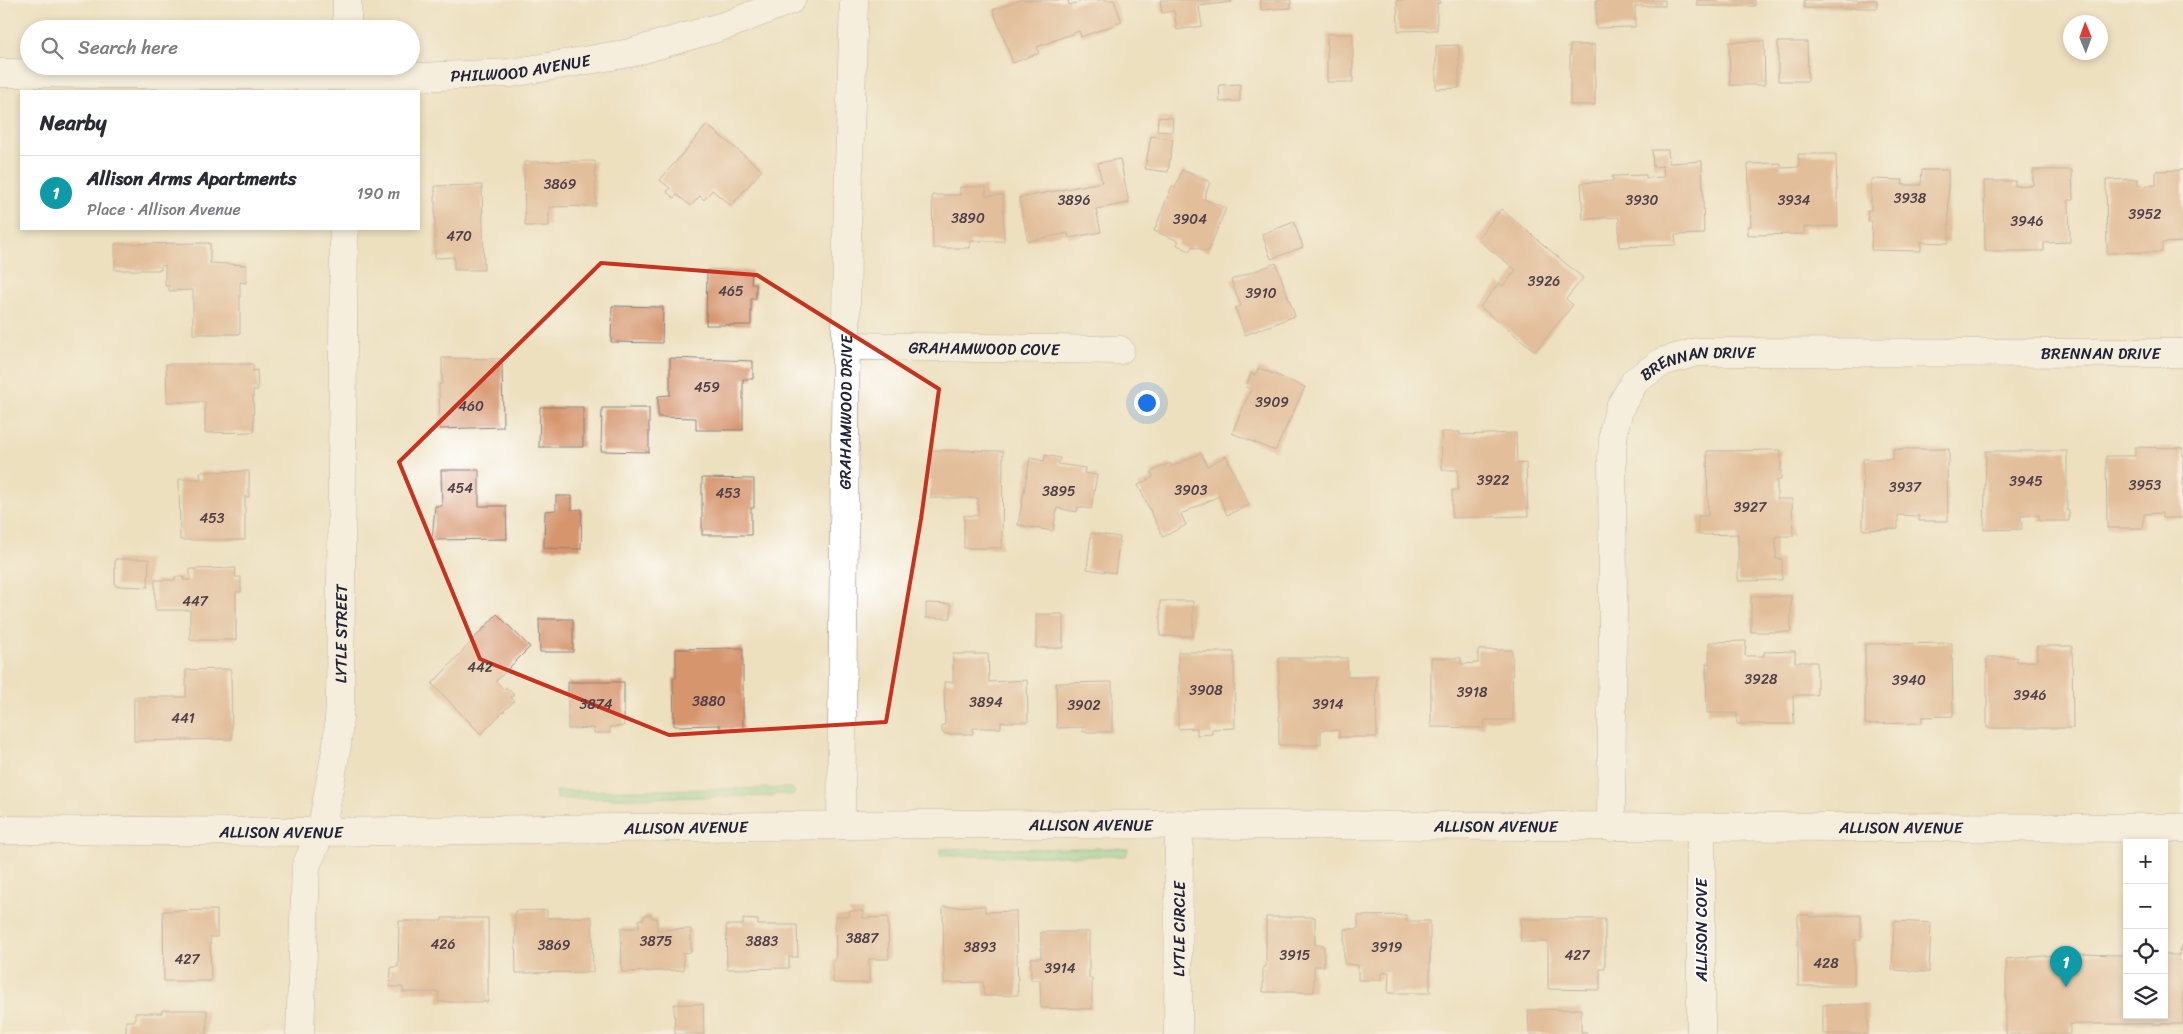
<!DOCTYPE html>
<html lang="en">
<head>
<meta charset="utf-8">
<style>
	:root { --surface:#fff; --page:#f2f2f3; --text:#2b2b33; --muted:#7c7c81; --line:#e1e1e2; --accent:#db2777 }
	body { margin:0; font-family:Sriracha,sans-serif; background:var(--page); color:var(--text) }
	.controls { position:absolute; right:15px; bottom:15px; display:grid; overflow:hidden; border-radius:0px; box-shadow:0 2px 8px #0003 }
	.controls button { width:45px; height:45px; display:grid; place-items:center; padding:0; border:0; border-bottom:1px solid var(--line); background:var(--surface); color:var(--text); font:25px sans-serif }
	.compass { position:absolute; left:2063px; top:15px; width:45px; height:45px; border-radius:50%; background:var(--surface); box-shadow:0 2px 8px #0003; rotate:359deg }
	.you { position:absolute; left:1146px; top:402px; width:18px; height:18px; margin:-12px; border:4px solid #fff; border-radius:50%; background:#1a73e8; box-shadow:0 0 0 8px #1a73e833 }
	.badge { display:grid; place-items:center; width:32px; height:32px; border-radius:50%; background:var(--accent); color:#fff; font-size:16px; font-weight:700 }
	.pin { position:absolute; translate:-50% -41px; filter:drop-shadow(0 1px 2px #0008) }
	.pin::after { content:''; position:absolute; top:26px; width:18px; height:15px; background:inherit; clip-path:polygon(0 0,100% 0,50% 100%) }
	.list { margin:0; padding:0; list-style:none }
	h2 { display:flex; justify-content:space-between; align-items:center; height:65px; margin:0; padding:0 20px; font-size:21px }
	h2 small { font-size:16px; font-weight:400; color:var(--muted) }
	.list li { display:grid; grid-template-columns:32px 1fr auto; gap:15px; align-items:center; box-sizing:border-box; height:75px; padding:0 20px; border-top:1px solid var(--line) }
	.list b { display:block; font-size:19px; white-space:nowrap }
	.list p { margin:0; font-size:16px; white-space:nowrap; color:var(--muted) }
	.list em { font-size:16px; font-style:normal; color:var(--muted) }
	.icon { flex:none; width:28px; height:28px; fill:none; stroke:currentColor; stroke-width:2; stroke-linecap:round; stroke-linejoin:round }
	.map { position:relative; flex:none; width:2183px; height:1034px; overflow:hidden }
	.search { position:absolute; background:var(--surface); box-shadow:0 2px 8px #0003; left:20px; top:20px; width:400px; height:55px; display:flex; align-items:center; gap:12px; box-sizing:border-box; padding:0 18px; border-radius:28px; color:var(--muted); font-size:19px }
	.panel { position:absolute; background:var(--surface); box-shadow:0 2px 8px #0003; left:20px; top:90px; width:400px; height:140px; border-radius:0px }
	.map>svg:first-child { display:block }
	.green { fill:#85d291; stroke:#547a66 }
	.building { fill:#d6956d }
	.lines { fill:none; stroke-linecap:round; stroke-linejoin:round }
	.minor-casing { stroke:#88817d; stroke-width:29 }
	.minor { stroke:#fff; stroke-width:28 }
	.marked { fill:none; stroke:#c8321e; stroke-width:4; stroke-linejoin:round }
	.labels { text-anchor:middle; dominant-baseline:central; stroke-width:4; stroke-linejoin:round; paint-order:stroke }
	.number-label { font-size:14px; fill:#4f3f48 }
	.street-label { font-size:16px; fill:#22223b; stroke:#fff }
</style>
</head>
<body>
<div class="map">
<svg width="2183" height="1034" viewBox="0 0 2183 1034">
	<rect width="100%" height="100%" fill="#fff"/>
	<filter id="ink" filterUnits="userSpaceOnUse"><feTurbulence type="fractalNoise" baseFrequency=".02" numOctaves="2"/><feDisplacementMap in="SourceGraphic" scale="10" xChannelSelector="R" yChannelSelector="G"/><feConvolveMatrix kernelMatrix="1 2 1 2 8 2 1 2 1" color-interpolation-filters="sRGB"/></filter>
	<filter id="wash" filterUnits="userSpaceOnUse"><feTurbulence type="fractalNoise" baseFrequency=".0096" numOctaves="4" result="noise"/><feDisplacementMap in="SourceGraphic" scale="20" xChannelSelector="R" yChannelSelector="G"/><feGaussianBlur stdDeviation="1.12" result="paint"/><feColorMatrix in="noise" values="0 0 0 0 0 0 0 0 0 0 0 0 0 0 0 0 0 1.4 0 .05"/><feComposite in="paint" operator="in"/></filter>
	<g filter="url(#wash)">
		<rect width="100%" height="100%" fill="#ede0bf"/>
		<path class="green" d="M792,788L795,793L792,795L775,794L774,796L557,799L556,791Z
			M1117,848L1128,849L1126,856H940V849Z"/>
		<g id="blocks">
			<path class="building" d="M1020,0H1068L1069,5L1086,0H1114L1122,22L1081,37L1079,31L1037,47L1039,53L1013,63L993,10Z
				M1160,0H1231L1232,2L1199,6L1202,26L1177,30L1174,11L1162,13Z
				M1260,0H1291V8L1261,10Z
				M1397,0H1440V3H1437V30L1398,31Z
				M1596,0H1665V6H1635V27L1596,28Z
				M1697,0H1755V6H1697Z
				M1804,0H1877V8H1804Z
				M1327,34H1353V82H1327Z
				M1764,41L1765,85H1730L1729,42Z
				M1778,42H1807L1808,81H1778Z
				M1459,45V88L1436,89V46Z
				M1570,45H1595V105H1570Z
				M1240,84V101L1220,102L1219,85Z
				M1158,117L1173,118L1172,132L1157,131Z
				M707,125L762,170L731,206L712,190L704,200L700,196L691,206L677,195L674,198L667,192L670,188L660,180Z
				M1151,136L1173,139L1168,172L1145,169Z
				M1652,150H1668L1669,163L1702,161L1704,234L1675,235L1676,245L1619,247V217L1583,219L1581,183L1613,181L1612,176L1646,175V178L1664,177L1663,166L1653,167Z
				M1798,154H1836L1838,226L1804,227V234L1748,235V226H1751L1748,164L1781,163V168L1799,167Z
				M1120,159L1129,203L1096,209L1101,232L1069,238L1068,233L1028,241L1019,198L1102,182L1098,163Z
				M595,161L596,206L549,207V226H525L524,162Z
				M1182,170L1210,182L1204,199L1226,208L1208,252L1192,246L1190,251L1177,245L1179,241L1154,231L1172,186L1175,188Z
				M1922,170H1948L1949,243L1921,242V251L1871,250L1872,221H1868L1867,210H1871V179L1903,180L1902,185H1921Z
				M2033,170H2072L2073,200H2069L2070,242L2044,243V251H1985L1984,181H2015V186L2033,185Z
				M2183,170V242L2162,243V252L2107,253L2106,180L2138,179V186L2156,185V171Z
				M482,185L484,270H454V257L435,258V186Z
				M960,187H986V196L1003,195L1004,241H970V248H933L932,195H960Z
				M1501,209L1583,278L1566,299L1573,305L1535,351L1480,307L1499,283L1503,286L1516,270L1477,239Z
				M1294,222L1303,247L1271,259L1262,234Z
				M210,243V263L246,265V283L240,282V334H193V290L169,291V286H165V265L161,266V270H115V244Z
				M1276,263L1295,316L1245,335L1235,308L1241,306L1231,280Z
				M707,270H752L751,284H756V299H751V325H706Z
				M612,306L663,307L662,343L611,342Z
				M442,358L502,359L503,427L440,429L439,384H442Z
				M670,358L753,361V379H743V430H696V418L658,417V396L670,395Z
				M166,364H253V371L257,370L258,390H253L254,432L205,433V402H167Z
				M1259,368L1305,387L1275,451L1232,433L1251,389L1246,387L1251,373L1255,375Z
				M540,407H583V447H539Z
				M602,408H649V452L601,451Z
				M1441,432H1460V435L1516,433L1517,464L1526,463L1528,516L1452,518V490H1458V470H1442Z
				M2135,447L2183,448V518H2162V513L2144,514L2143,528H2107L2106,456H2135Z
				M1893,449H1949V463H1947L1948,521H1919V516L1898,515V529L1863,530V459H1893Z
				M932,450L1003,451L1002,548H964V515L978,516V498H931Z
				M1781,450V480H1777V499H1792L1793,536H1776V559H1782V580L1738,581V534L1698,535V516H1708L1707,451Z
				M1986,451H2067V511H2069V521H2039V515L2021,516L2022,529L1984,530Z
				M1201,453L1207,466L1226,456L1249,505L1227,515L1219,496L1181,514L1186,525L1163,537L1138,485L1153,477L1151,472L1170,463L1171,467Z
				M1045,455L1060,458L1058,464L1085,468L1084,473L1097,475L1091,509L1078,507L1077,512L1057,508L1053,531L1018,525L1030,458L1044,461Z
				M441,470H479V506H506L507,539L432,540L435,506H442Z
				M249,471V497H245V540H180L179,479H201L200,472Z
				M702,478L754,479V508H751V535H702Z
				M556,496H572V510L582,509L581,549L544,548L545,511L556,510Z
				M1091,533L1120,537L1115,573L1087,569Z
				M115,559H149L148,587L115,586Z
				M236,568L235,577H241V592H236V640H190V610H155V580H175V577H184L183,580H190V569Z
				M1751,596H1791V632H1751Z
				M1160,601H1193V636H1160Z
				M926,603L951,604V618H926Z
				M497,614L530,647L496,681L504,690L506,687L514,695L511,697L514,701L481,734L432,684Z
				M1036,614H1063V648H1036Z
				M539,619H573V652H540Z
				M1746,641L1745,656H1764V652L1795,651V662H1817V695H1793L1794,724H1737V713H1707L1706,663L1709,664V642Z
				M1952,643L1953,716L1922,717V723L1865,724V644Z
				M2037,646H2072L2073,728H1987V657H2017V662L2037,661Z
				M743,648V729H720V725L674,726L673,678H676V649Z
				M1478,650H1512L1513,720H1485L1484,728L1431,727V658H1461V664L1478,663Z
				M1178,652H1234L1235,728L1212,729V734L1197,735V728L1178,729Z
				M953,654H988L989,682L1027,680L1028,722H1001V728H973V734H944L942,731V725H945L944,682H953Z
				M1279,658H1347L1348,677H1376L1377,737H1339V730H1321V745H1279Z
				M231,669L232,739L134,741V697H186V670Z
				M568,682H624V726L610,727V733H594V728L568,729Z
				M1112,682V732H1083V727L1057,728L1056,683Z
				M985,906V912L1016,911L1018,995L984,996L983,982L944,983L943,907Z
				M217,910V937H210L211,981H164L163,911Z
				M547,910V918L592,917L593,972L516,973L515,911Z
				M849,911H863V918L888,917L889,959H869V983H833V961L836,959L835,916H850Z
				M644,915H651L652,918H657V930L691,929V952L683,953L684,970L622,972L621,928H639V919H644Z
				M1406,915V921H1430V993H1388L1389,972L1381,973V980H1358V965L1344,964V929H1358V916Z
				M1798,915H1809V917L1861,915V940H1854V986H1798Z
				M1266,917H1315V945H1324V966H1314V992H1263V967H1266Z
				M442,918H488V1002H438L439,992H403V987H390L391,967H398L399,921H442Z
				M743,919L758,920V925H797L798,957H789V968L727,969L726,925H743Z
				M1521,919H1605V969H1600V990L1548,989V942H1521Z
				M1894,921L1931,923L1929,972L1892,970Z
				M1041,932H1089V978H1092V1009L1041,1008L1040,980H1031V958H1041Z
				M2183,943V1024H2070V1034H2006V959L2070,954L2127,955V1015H2164V955H2179Z
				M674,1004H703L704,1034H675Z
				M1868,1004V1034H1823V1005Z
				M1581,1009V1032H1587V1034H1529L1528,1010Z
				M162,1010H207V1034H126V1021H135V1013H162Z"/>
		</g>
	</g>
	<g filter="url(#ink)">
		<use href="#blocks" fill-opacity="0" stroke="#88817d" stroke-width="1"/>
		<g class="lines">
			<defs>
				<g id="minor">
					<path d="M347,29V0"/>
					<path id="s1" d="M0,73L417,77L511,73L630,53L727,25L791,0"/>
					<path id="s2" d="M846,346L1120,350"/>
					<path id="s3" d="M841,824L847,235L854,0"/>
					<path id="s4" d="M1611,827L1613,602L1612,454L1614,429L1619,409L1635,381L1662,362L1697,352L2183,353"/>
					<path d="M1701,827V1034"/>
					<path id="s5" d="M0,830L321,832L928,824L2183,828"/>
					<path id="s6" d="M300,1034L306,866L321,832L337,745L340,705L344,229"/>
					<path id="s7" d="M1178,1034L1179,824"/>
				</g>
			</defs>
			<use href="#minor" class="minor-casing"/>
			<use href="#minor" class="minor"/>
		</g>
	</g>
	<path d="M0 0H2183V1034H0ZM601,263L757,275L939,389L921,519L886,722L669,735L480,659L399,462Z" fill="#ede0bf" fill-opacity=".55" fill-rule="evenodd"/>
	<path class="marked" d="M601,263L757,275L939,389L921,519L886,722L669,735L480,659L399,462Z"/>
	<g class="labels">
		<g class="number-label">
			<text x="560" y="184">3869</text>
			<text x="1910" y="198">3938</text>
			<text x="1074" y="200">3896</text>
			<text x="1642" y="200">3930</text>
			<text x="1794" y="200">3934</text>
			<text x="2145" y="214">3952</text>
			<text x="968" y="218">3890</text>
			<text x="1190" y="219">3904</text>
			<text x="2027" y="221">3946</text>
			<text x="459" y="236">470</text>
			<text x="1544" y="281">3926</text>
			<text x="731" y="291">465</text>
			<text x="1261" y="293">3910</text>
			<text x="707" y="387">459</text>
			<text x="1272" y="402">3909</text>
			<text x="471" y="406">460</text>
			<text x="1493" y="480">3922</text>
			<text x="2026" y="481">3945</text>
			<text x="2145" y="485">3953</text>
			<text x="1905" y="487">3937</text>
			<text x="460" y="488">454</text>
			<text x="1191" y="490">3903</text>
			<text x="1059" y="491">3895</text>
			<text x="728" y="493">453</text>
			<text x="1750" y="507">3927</text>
			<text x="212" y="518">453</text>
			<text x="195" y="601">447</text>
			<text x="480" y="667">442</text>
			<text x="1761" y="679">3928</text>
			<text x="1909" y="680">3940</text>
			<text x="1206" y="690">3908</text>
			<text x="1472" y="692">3918</text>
			<text x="2030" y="695">3946</text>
			<text x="709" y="701">3880</text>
			<text x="986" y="702">3894</text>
			<text x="596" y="704">3874</text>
			<text x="1328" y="704">3914</text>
			<text x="1084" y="705">3902</text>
			<text x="183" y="718">441</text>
			<text x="862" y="938">3887</text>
			<text x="656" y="941">3875</text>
			<text x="762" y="941">3883</text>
			<text x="443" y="944">426</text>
			<text x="554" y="945">3869</text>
			<text x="980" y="947">3893</text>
			<text x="1387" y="947">3919</text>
			<text x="1295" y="955">3915</text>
			<text x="1577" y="955">427</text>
			<text x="187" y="959">427</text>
			<text x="1826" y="963">428</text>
			<text x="1060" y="968">3914</text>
		</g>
		<g class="street-label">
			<text stroke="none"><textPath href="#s1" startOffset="521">PHILWOOD AVENUE</textPath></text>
			<text stroke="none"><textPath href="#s2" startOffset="138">GRAHAMWOOD COVE</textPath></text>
			<text stroke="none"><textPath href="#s4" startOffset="924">BRENNAN DRIVE</textPath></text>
			<text stroke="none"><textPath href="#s4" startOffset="519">BRENNAN DRIVE</textPath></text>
			<text stroke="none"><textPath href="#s3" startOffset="412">GRAHAMWOOD DRIVE</textPath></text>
			<text stroke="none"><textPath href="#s6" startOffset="405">LYTLE STREET</textPath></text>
			<text stroke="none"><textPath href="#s5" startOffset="1091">ALLISON AVENUE</textPath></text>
			<text stroke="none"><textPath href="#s5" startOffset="686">ALLISON AVENUE</textPath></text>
			<text stroke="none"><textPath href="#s5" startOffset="1496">ALLISON AVENUE</textPath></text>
			<text stroke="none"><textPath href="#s5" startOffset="1901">ALLISON AVENUE</textPath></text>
			<text stroke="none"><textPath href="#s5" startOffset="281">ALLISON AVENUE</textPath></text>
			<text stroke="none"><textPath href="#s7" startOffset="105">LYTLE CIRCLE</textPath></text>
			<text transform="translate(1701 930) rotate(-90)">ALLISON COVE</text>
		</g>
	</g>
</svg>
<div class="controls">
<button>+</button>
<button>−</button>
<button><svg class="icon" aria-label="locate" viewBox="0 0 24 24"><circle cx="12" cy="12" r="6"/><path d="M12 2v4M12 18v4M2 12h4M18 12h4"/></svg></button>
<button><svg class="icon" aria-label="layers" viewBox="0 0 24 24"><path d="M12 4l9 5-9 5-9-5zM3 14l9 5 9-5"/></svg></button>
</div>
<svg class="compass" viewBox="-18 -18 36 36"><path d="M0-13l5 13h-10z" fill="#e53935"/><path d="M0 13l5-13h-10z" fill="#7c7c81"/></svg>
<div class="you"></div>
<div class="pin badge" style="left:2066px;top:987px;background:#0f9aa8">1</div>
<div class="search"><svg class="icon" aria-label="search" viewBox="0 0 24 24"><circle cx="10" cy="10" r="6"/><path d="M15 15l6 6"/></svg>Search here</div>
<section class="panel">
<h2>Nearby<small></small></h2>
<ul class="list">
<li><span class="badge" style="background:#0f9aa8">1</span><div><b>Allison Arms Apartments</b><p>Place · Allison Avenue</p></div><em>190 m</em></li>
</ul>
</section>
</div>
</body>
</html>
